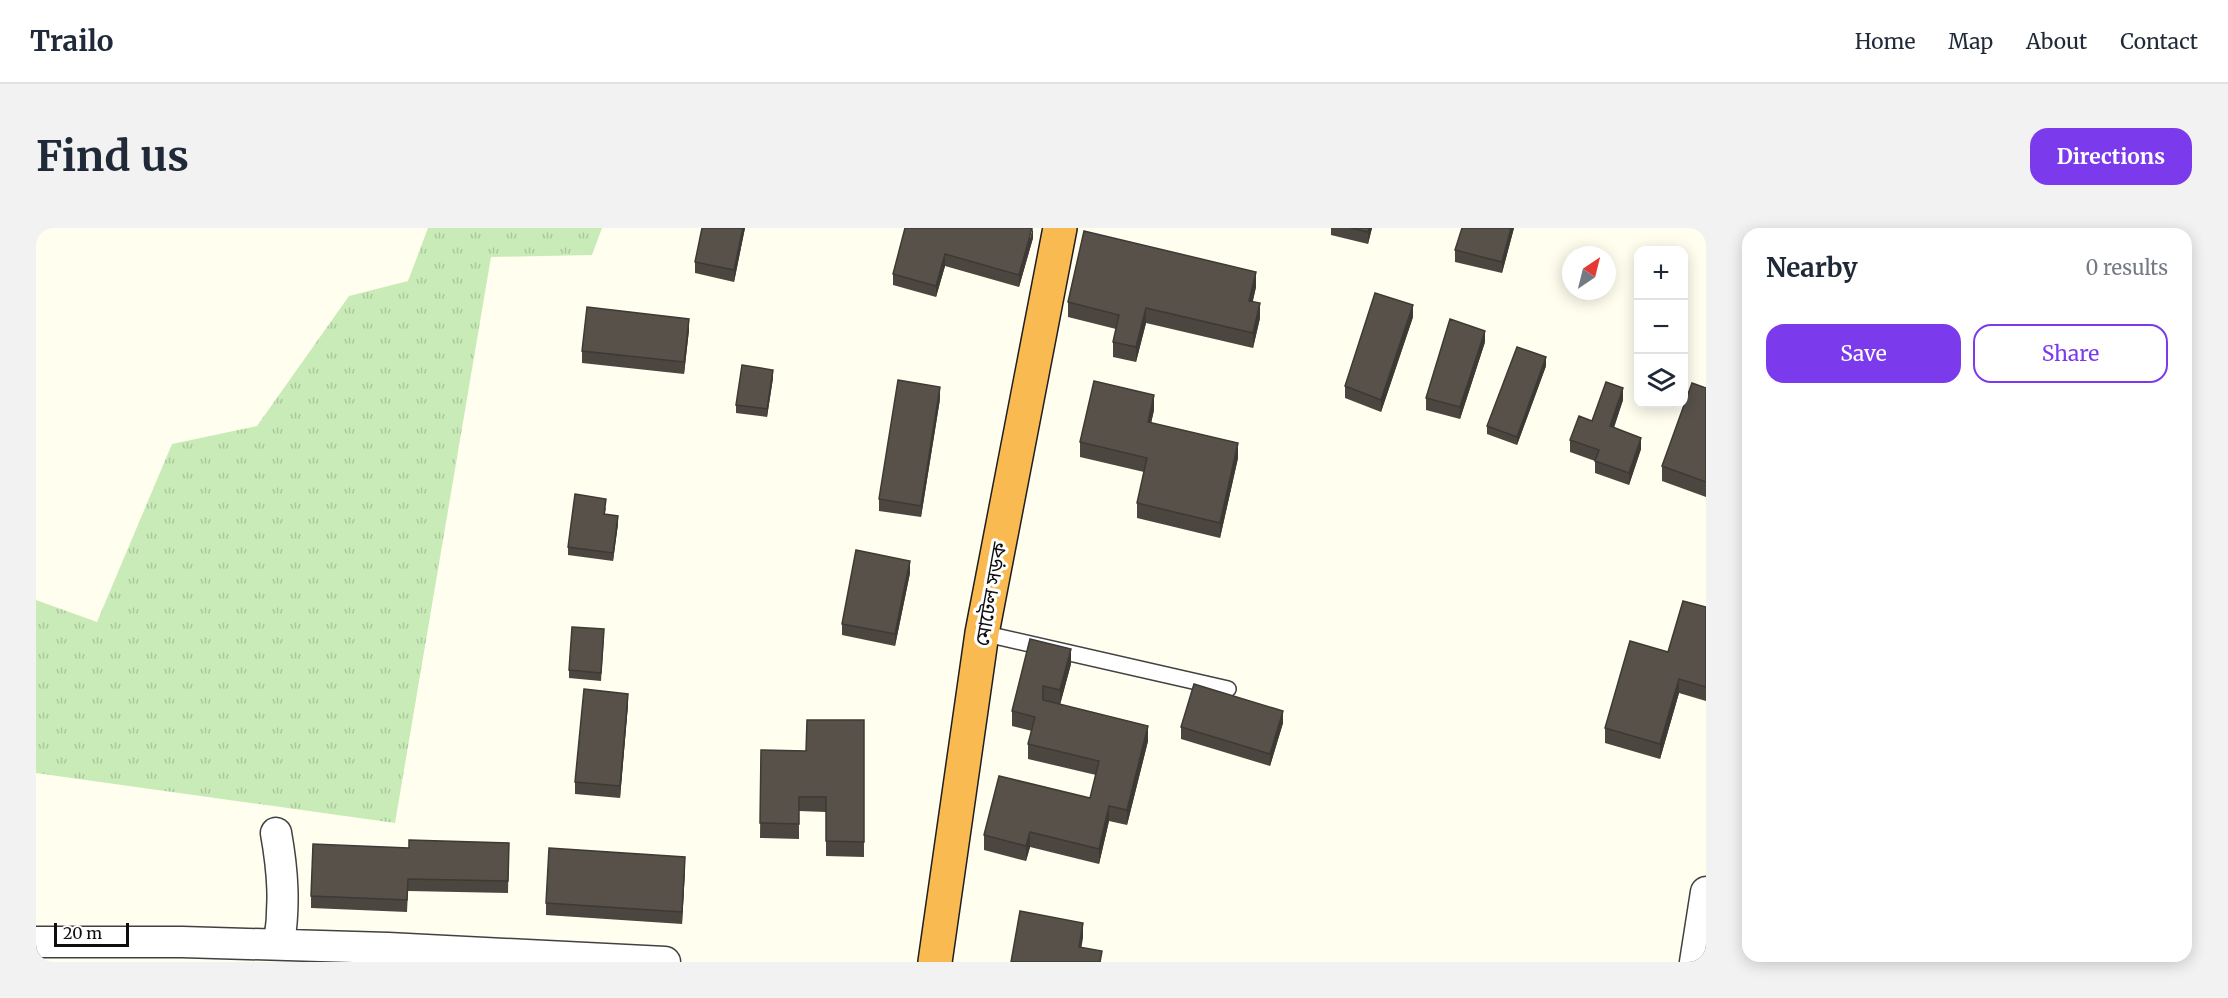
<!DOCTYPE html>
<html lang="en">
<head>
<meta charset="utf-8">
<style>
	:root { --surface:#fff; --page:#f2f2f3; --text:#1f2937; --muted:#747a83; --line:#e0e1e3; --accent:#7c3aed }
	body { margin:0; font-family:Merriweather,"Noto Sans Bengali",serif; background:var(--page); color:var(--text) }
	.controls { position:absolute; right:18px; top:18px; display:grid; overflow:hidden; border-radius:12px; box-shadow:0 3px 15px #0003 }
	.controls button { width:54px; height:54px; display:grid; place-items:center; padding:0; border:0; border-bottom:2px solid var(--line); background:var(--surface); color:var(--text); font:30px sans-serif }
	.compass { position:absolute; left:1526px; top:18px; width:54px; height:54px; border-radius:50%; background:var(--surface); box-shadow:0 3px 15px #0003; rotate:35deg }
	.scale { position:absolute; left:18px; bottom:15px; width:75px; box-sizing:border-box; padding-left:6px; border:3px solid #0e0e0e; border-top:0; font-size:16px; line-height:21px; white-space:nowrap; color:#0e0e0e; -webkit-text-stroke:4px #fff; paint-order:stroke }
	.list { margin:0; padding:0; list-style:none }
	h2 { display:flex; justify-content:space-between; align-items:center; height:78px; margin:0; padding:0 24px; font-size:26px }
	h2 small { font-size:20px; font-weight:400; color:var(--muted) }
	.actions { display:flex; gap:12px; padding:18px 24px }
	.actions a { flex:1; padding:14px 0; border:2px solid var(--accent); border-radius:18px; text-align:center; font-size:21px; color:var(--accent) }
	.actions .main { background:var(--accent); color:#fff }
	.icon { flex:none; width:33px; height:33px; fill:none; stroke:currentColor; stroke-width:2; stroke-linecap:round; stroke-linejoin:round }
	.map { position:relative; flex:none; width:1670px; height:734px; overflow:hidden; border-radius:18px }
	header { display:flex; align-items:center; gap:36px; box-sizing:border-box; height:84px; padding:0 30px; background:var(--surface); border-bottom:2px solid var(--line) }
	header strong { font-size:28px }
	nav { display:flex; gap:33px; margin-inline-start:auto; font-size:21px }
	.intro { display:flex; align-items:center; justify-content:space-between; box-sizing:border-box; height:144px; padding:0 36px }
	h1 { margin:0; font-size:42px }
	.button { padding:15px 27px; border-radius:18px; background:var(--accent); color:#fff; font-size:21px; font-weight:700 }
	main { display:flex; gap:36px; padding:0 36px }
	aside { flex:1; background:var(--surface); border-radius:18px; box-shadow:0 3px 15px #0003 }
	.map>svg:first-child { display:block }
	.grass { fill:url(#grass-tufts) }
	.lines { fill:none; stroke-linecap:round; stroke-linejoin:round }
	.lane-casing { stroke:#414141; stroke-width:18 }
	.street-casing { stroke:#414141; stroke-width:33 }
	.highway-casing { stroke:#1f1f1f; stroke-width:36 }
	.lane { stroke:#fff; stroke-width:15 }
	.street { stroke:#fff; stroke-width:30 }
	.highway { stroke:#faba52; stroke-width:33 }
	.wall { fill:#4b4640 }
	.shaded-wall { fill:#3d3934 }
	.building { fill:#57514a; stroke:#3d3934; stroke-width:1.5 }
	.labels { text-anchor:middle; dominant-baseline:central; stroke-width:6; stroke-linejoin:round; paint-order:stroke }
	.street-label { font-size:20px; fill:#0e0e0e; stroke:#fff }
</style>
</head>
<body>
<header>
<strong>Trailo</strong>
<nav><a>Home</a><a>Map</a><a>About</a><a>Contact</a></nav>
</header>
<div class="intro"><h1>Find us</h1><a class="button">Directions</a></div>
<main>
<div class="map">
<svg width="1670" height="734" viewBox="0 0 1670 734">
	<defs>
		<pattern id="grass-tufts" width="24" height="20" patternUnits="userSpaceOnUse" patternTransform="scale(1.5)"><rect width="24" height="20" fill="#c9ebb7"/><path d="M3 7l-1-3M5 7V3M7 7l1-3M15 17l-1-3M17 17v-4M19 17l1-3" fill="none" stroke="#abc89c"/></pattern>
	</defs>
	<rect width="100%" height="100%" fill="#fffeef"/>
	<path class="grass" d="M392,0H566L556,27L455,29L359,595L0,545V372L61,394L136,216L221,198L313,68L372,53Z"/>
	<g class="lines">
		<defs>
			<path id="lane" d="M946,405L1192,461"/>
			<path id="street" d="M240,605C247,644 249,677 243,716
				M0,714H146L352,720
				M352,734V720L629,734
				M1659,734L1670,664"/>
			<path id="highway" d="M899,734L946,405L1024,0"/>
		</defs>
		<use href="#lane" class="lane-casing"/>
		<use href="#street" class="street-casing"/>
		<use href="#highway" class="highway-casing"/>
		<use href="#lane" class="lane"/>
		<use href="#street" class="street"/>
		<use href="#highway" class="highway"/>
	</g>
	<path class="wall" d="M709,0L698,54L659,45V34Z
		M869,0L997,10L983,59L909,38L900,69L857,57V46Z
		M1295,0H1336L1332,16L1295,7Z
		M1478,0L1466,45L1419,34V22Z
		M1220,59L1217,73L1224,90L1217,120L1110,95L1100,134L1077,129V114L1080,101L1032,89V74Z
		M1377,89L1345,184L1309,170V158Z
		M653,102L648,146L546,135V123Z
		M1449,114L1424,191L1390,182V170Z
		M1510,138L1481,217L1451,206V198Z
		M737,150L731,189L700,185V177Z
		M1670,160V269L1626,253V238Z
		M904,171L885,289L843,283V271Z
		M1587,172L1578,200L1605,221L1593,257L1559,245V233L1534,224V212L1556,193Z
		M1118,182L1115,195L1202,230L1184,310L1101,290V275L1108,244L1044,229V214Z
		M570,279L569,286L582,296L577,333L532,327V319Z
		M874,345L859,418L806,407V396Z
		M1670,379V473L1643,465L1624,531L1569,515V500Z
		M568,409L565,453L533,450V442Z
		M1035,436L1024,476L1112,513L1091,597L1073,593L1063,636L994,619L990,633L948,622V607L1054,570L1060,547L992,531V516L996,503L976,498V483Z
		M592,477L584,570L539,566V554Z
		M828,492V629L790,628V584L763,583V611L724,610L725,522L770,523Z
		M1247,495L1234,538L1145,511V499Z
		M473,615L472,665L372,663L371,684L275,680V668L373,620Z
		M649,641L646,696L510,687V675Z"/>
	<path class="shaded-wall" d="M707,0H709L698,54V42Z
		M997,0V10L983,59V47Z
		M1333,0H1336L1332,16V4Z
		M1475,0H1478L1466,45V34Z
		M909,26V38L900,69V58Z
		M1220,44V59L1213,87V73Z
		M1224,75V90L1217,120V105Z
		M1377,77V89L1345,184V172Z
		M1110,80V95L1100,134V119Z
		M653,91V102L648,146V134Z
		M1449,103V114L1424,191V179Z
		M1510,129V138L1481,217V209Z
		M737,142V150L731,189V181Z
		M904,159V171L885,289V278Z
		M1587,160V172L1574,210V198Z
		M1118,167V182L1112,209V194Z
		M1605,210V221L1593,257V245Z
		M1202,215V230L1184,310V295Z
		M582,288V296L577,333V325Z
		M874,333V345L859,418V406Z
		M1035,421V436L1024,477V462Z
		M1643,451V465L1624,531V516Z
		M592,466V477L584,570V558Z
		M1247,483V495L1234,538V526Z
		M1112,498V513L1091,597V582Z
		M1073,578V593L1063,636V621Z
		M994,604V619L990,633V618Z
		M649,629V641L646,696V684Z
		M1047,695V710L1043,734V719Z"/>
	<path class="building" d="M666,0H707L698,42L659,34Z
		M869,0H996L983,47L909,26L900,58L857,46Z
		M1315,0H1333L1332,4Z
		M1426,0H1475L1466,34L1419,22Z
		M1048,3L1220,44L1213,73L1224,75L1217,105L1110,80L1100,119L1077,114L1083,87L1032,74Z
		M1339,65L1377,77L1345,172L1309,158Z
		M551,79L653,91L648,134L546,123Z
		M1414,91L1449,103L1424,179L1390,170Z
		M1481,119L1510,129L1481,209L1451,198Z
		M706,137L737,142L731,181L700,177Z
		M862,152L904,159L885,278L843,271Z
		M1058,153L1118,167L1112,194L1202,215L1184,295L1101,275L1111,230L1044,214Z
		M1570,154L1587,160L1574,198L1605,210L1593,245L1559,233L1563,222L1534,212L1543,188L1556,193Z
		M1656,155L1670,160V254L1626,238Z
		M539,266L570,271L568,286L582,288L577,325L532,319Z
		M820,322L874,333L859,406L806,396Z
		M1647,373L1670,379V459L1643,451L1624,516L1569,500L1594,413L1632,424Z
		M536,399L568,401L565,445L533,442Z
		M994,411L1035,421L1024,462L1007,458V472L1112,498L1091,582L1073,578L1063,621L994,604L990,618L948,607L963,548L1054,570L1063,533L992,516L999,489L976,483Z
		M1158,456L1247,483L1234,526L1145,499Z
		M548,461L592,466L584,558L539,554Z
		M771,492H828V614L790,613V569H763V596L724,595L725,522L770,523Z
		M373,612L473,615L472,653L372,651L371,672L275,668L277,616L373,620Z
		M513,620L649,629L646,684L510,675Z
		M984,683L1047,695L1043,719L1066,723L1064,734H975Z"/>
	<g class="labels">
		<g class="street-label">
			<text transform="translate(954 366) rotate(-80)">মোটেল সড়ক</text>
		</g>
	</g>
</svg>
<div class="controls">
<button>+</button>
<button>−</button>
<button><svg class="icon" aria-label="layers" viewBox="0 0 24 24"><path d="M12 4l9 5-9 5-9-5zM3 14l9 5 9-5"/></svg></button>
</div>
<svg class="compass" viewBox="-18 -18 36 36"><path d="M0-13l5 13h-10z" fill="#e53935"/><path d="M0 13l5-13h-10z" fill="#747a83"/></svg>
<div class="scale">20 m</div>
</div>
<aside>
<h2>Nearby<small>0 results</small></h2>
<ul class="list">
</ul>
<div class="actions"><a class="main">Save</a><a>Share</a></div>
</aside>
</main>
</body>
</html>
